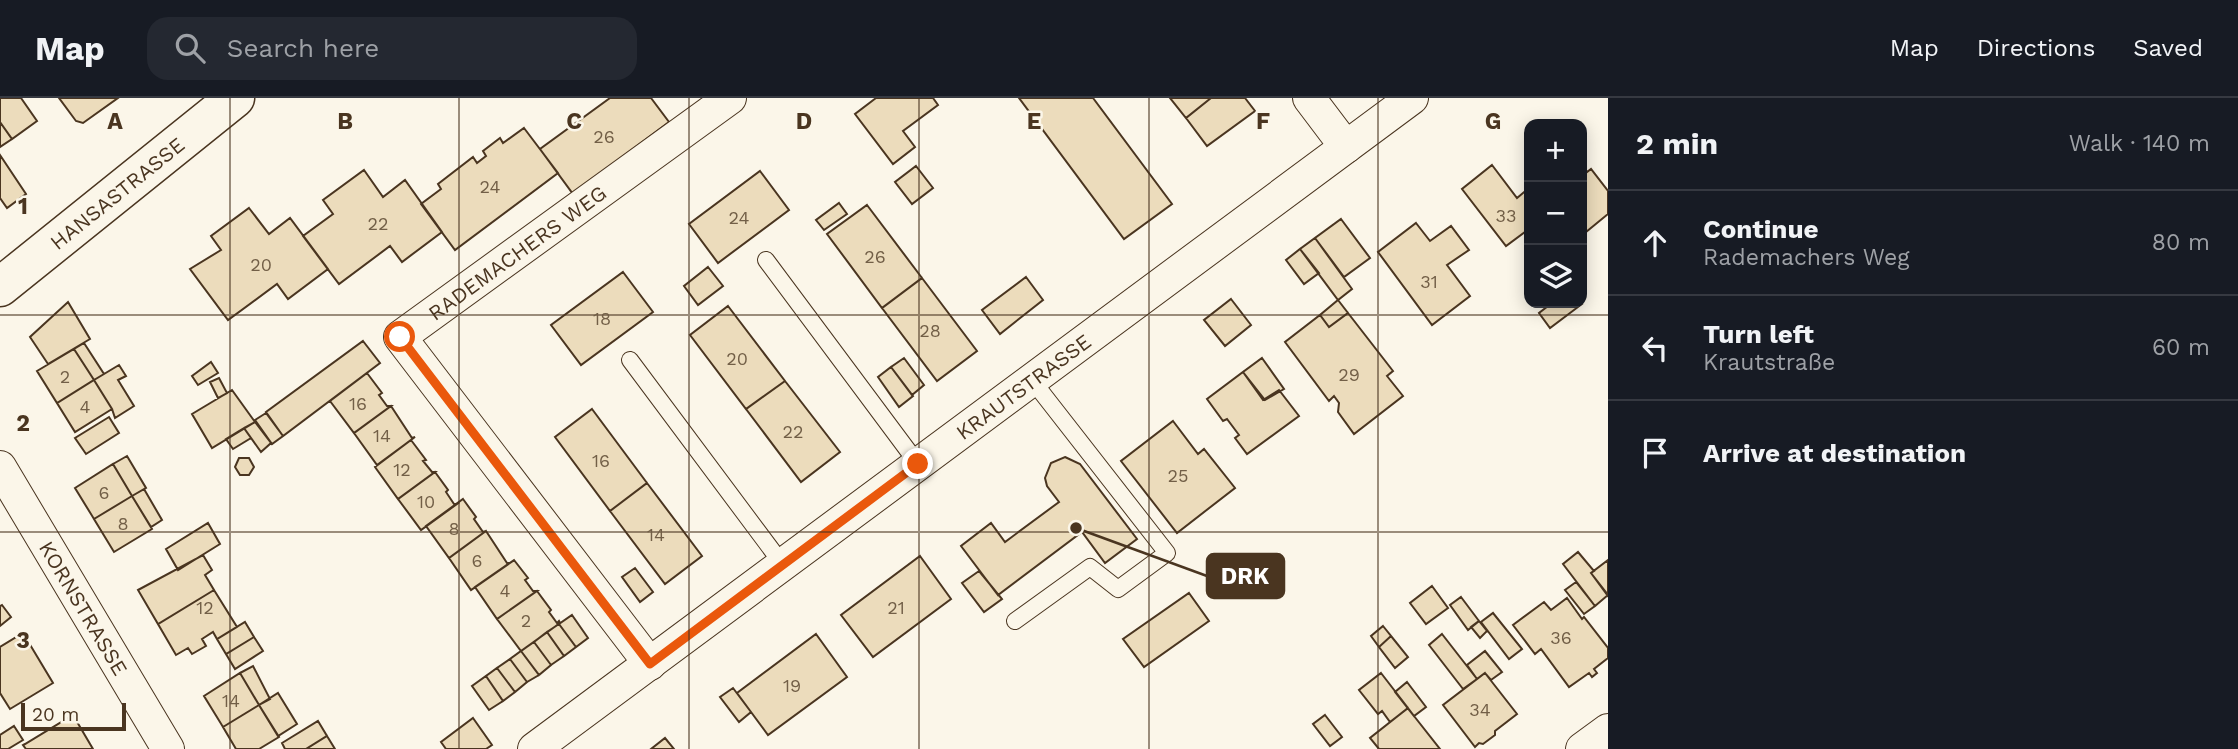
<!DOCTYPE html>
<html lang="en">
<head>
<meta charset="utf-8">
<style>
	:root { --surface:#171b24; --page:#242831; --text:#f1f3f6; --muted:#9ea1a6; --line:#363941 }
	body { margin:0; font-family:"Work Sans",sans-serif; background:var(--page); color:var(--text) }
	.controls { position:absolute; right:21px; top:21px; display:grid; overflow:hidden; border-radius:14px; box-shadow:0 4px 18px #0003 }
	.controls button { width:63px; height:63px; display:grid; place-items:center; padding:0; border:0; border-bottom:2px solid var(--line); background:var(--surface); color:var(--text); font:35px sans-serif }
	.scale { position:absolute; left:21px; bottom:18px; width:105px; box-sizing:border-box; padding-left:7px; border:4px solid #4a3520; border-top:0; font-size:19px; line-height:24px; white-space:nowrap; color:#4a3520; -webkit-text-stroke:5px #fbf6e9; paint-order:stroke }
	.stop { position:absolute; width:21px; height:21px; margin:-16px; border:5px solid #ea580c; border-radius:50%; background:#fff }
	.stop.end { background:#ea580c; border-color:#fff; box-shadow:0 2px 7px #0008 }
	.list { margin:0; padding:0; list-style:none }
	h2 { display:flex; justify-content:space-between; align-items:center; height:91px; margin:0; padding:0 28px; font-size:30px }
	h2 small { font-size:23px; font-weight:400; color:var(--muted) }
	.list li { display:grid; grid-template-columns:46px 1fr auto; gap:21px; align-items:center; box-sizing:border-box; height:105px; padding:0 28px; border-top:2px solid var(--line) }
	.list b { display:block; font-size:26px; white-space:nowrap }
	.list p { margin:0; font-size:23px; white-space:nowrap; color:var(--muted) }
	.list em { font-size:23px; font-style:normal; color:var(--muted) }
	.icon { flex:none; width:38px; height:38px; fill:none; stroke:currentColor; stroke-width:2; stroke-linecap:round; stroke-linejoin:round }
	.map { position:relative; flex:none; width:1608px; height:651px; overflow:hidden }
	header { display:flex; align-items:center; gap:42px; box-sizing:border-box; height:98px; padding:0 35px; background:var(--surface); border-bottom:2px solid var(--line) }
	header strong { font-size:33px }
	nav { display:flex; gap:38px; margin-inline-start:auto; font-size:24px }
	.search { width:490px; height:63px; background:var(--page); display:flex; align-items:center; gap:18px; box-sizing:border-box; padding:0 24px; border-radius:21px; color:var(--muted); font-size:26px }
	main { display:flex }
	aside { flex:1; background:var(--surface) }
	.map>svg:first-child { display:block }
	.building { fill:#ecdcbc; stroke:#4a3520; stroke-width:2 }
	.lines { fill:none; stroke-linecap:round; stroke-linejoin:round }
	.service-casing { stroke:#4a3520; stroke-width:18 }
	.minor-casing { stroke:#4a3520; stroke-width:34 }
	.secondary-casing { stroke:#4a3520; stroke-width:41 }
	.service { stroke:#fbf6e9; stroke-width:16 }
	.minor { stroke:#fbf6e9; stroke-width:32 }
	.secondary { stroke:#fbf6e9; stroke-width:38 }
	.route { stroke:#ea580c; stroke-width:9 }
	.grid { fill:none; stroke:#4a3520; stroke-width:2; stroke-opacity:0.55 }
	.labels { text-anchor:middle; dominant-baseline:central; stroke-width:5; stroke-linejoin:round; paint-order:stroke }
	.number-label { font-size:18px; fill:#725f47 }
	.street-label { font-size:21px; fill:#4a3520; stroke:#fbf6e9 }
	.grid-label { font-size:23px; text-anchor:middle; font-weight:bold; fill:#4a3520; stroke:#fbf6e9; stroke-width:5; stroke-linejoin:round; paint-order:stroke }
	.leader { fill:none; stroke:#4a3520; stroke-width:2.5 }
	.callout-dot { fill:#4a3520; stroke:#fbf6e9; stroke-width:2.5 }
	.callout { fill:#4a3520; stroke:#4a3520; stroke-width:2.5 }
	.callout-label { font-size:23px; text-anchor:middle; font-weight:bold; fill:#fff }
</style>
</head>
<body>
<header>
<strong>Map</strong>
<div class="search"><svg class="icon" aria-label="search" viewBox="0 0 24 24"><circle cx="10" cy="10" r="6"/><path d="M15 15l6 6"/></svg>Search here</div>
<nav><a>Map</a><a>Directions</a><a>Saved</a></nav>
</header>
<main>
<div class="map">
<svg width="1608" height="651" viewBox="0 0 1608 651">
	<rect width="100%" height="100%" fill="#fbf6e9"/>
	<path class="building" d="M0,0H21L37,23L12,41L0,24Z
		M59,0H118L83,25L76,23Z
		M610,0H651L669,24L573,96L540,51Z
		M876,0H933L938,7L903,33L915,49L893,66L855,16Z
		M1019,0H1093L1172,106L1124,141Z
		M1170,0H1211L1186,20Z
		M1211,0H1245L1255,13L1207,48L1186,20Z
		M0,24L12,41L0,49Z
		M524,30L558,75L455,152L421,106L441,91L438,86L473,59L477,65L486,58L483,53L500,40L503,45Z
		M0,57L26,96L7,110L0,100Z
		M1492,67L1517,100L1529,90V140L1525,134L1506,148L1462,91Z
		M1582,67L1587,74L1591,71L1608,93V116L1586,134L1582,128Z
		M916,68L933,90L912,106L895,84Z
		M364,72L383,99L405,82L442,134L402,164L390,148L339,186L303,138L333,116L323,102Z
		M760,73L789,112L718,165L689,126Z
		M839,105L847,116L824,132L816,122Z
		M867,107L922,180L882,210L827,136Z
		M249,110L269,136L290,120L328,171L288,201L277,186L228,222L190,171L221,152L211,138Z
		M1341,121L1370,160L1344,179L1315,140Z
		M1416,125L1430,143L1451,128L1469,152L1447,167L1470,198L1432,227L1378,154Z
		M1315,140L1352,191L1338,202L1300,151Z
		M1300,151L1319,175L1304,186L1286,162Z
		M708,169L723,188L698,207L684,188Z
		M623,174L653,214L581,267L551,227Z
		M1026,179L1043,202L1000,236L982,212Z
		M922,180L977,253L937,283L882,210Z
		M1231,201L1251,227L1225,248L1204,222Z
		M1338,202L1348,215L1329,229L1320,217Z
		M68,204L90,241L48,266L30,239Z
		M1552,205H1581L1582,206L1550,230L1539,215Z
		M728,208L785,283L746,311L690,237Z
		M1348,215L1393,273L1387,278L1403,298L1354,336L1338,314L1339,305L1334,298L1329,303L1285,244L1320,217L1329,229Z
		M363,243L380,265L283,338L266,314Z
		M84,245L104,276L94,282L74,251Z
		M74,251L94,282L57,305L37,273Z
		M904,260L924,287L912,297L891,269Z
		M1262,260L1284,291L1265,302L1243,274Z
		M211,264L218,275L198,287L192,278Z
		M119,267L126,278L118,282L134,308L115,320L112,311L94,282Z
		M891,269L913,298L899,309L878,279Z
		M1243,274L1263,302L1279,292L1299,318L1247,356L1235,340L1239,337L1227,321L1223,323L1207,301Z
		M367,275L382,295L379,297L387,308H391L354,335L330,303Z
		M219,280L227,295L218,300L210,284Z
		M94,282L112,311L75,334L57,305Z
		M785,283L840,354L801,384L746,311Z
		M232,292L255,324L212,350L192,316Z
		M391,308L412,340L415,339L377,367L354,335Z
		M592,311L647,385L610,413L555,339Z
		M266,315L283,338L272,346L255,322Z
		M109,319L119,335L86,356L75,340Z
		M1173,323L1198,356L1204,351L1235,390L1177,435L1121,363Z
		M255,324L271,345L261,354L244,330Z
		M244,330L251,340L233,351L226,341Z
		M411,342L426,362L423,363L432,374H435L398,401L375,369Z
		M127,358L146,390L132,398L113,366Z
		M1065,359L1080,366L1137,441L1105,465L1082,434L998,497L961,448L991,425L1005,444L1059,404L1047,388L1045,380L1051,365Z
		M239,360H249L254,369L249,377H240L235,369Z
		M113,366L132,398L94,421L75,390Z
		M435,374L448,392L446,394L454,406H457L421,432L398,401Z
		M647,385L702,458L665,486L610,413Z
		M144,391L162,422L151,429L132,398Z
		M132,398L152,431L114,454L94,421Z
		M463,401L476,419L474,421L483,434L486,433L449,460L426,428Z
		M208,425L220,446L178,472L166,451Z
		M486,433L507,465H510L471,492L449,460Z
		M1578,454L1594,473L1591,475L1608,497L1595,508L1563,466Z
		M203,457L212,472L205,477L214,492L158,526L138,492Z
		M920,458L951,501L873,559L841,517Z
		M514,462L528,480L525,482L533,493H537L497,521L475,489Z
		M1608,462V498L1591,475Z
		M635,470L653,494L640,504L622,479Z
		M979,473L1002,501L984,514L962,485Z
		M1576,484L1595,508L1584,516L1565,492Z
		M1432,488L1448,510L1426,526L1410,505Z
		M214,492L237,529L217,541L213,534L202,541L206,548L192,556L188,550L176,557L158,526Z
		M537,493L551,512L549,514L557,525L559,523L560,525L521,553L497,521Z
		M1189,495L1209,523L1144,569L1123,541Z
		M1461,499L1479,523L1468,532L1450,507Z
		M1567,500L1582,521L1584,519L1608,550V560L1594,571L1597,575L1592,579L1589,575L1569,589L1541,551L1535,556L1513,527L1544,504L1551,512Z
		M2,507L11,519L0,528V508Z
		M1493,515L1522,551L1509,561L1481,524Z
		M572,517L588,540L576,549L559,526Z
		M1479,523L1487,533L1480,540L1471,529Z
		M245,524L254,539L226,556L217,541Z
		M559,526L576,549L564,558L547,534Z
		M1383,528L1391,538L1379,549L1371,538Z
		M547,534L564,558L551,567L534,544Z
		M23,535L53,585L10,611L0,595V549Z
		M816,536L847,579L768,637L737,595Z
		M1442,536L1477,581L1463,591L1429,547Z
		M1391,538L1408,559L1395,570L1379,549Z
		M254,539L263,553L235,571L226,556Z
		M534,544L551,567L539,577L521,553Z
		M521,553L539,577L527,584L510,561Z
		M1485,553L1502,574L1491,582L1485,575L1477,581L1467,567Z
		M510,561L527,584L515,594L497,570Z
		M253,568L270,601L259,607L240,575Z
		M497,570L515,594L503,603L486,578Z
		M240,575L259,607L223,629L204,598Z
		M1381,575L1408,610L1390,624L1382,613L1378,616L1359,592Z
		M1485,575L1517,616L1495,633V637L1483,646L1479,645L1475,649L1443,607Z
		M486,578L503,603L489,612L472,588Z
		M1407,584L1426,609L1414,618L1395,594Z
		M733,590L751,614L739,624L720,599Z
		M278,595L297,626L278,638L259,607Z
		M259,607L279,639L259,651H236L223,629Z
		M1408,610L1414,618L1440,651H1379L1370,640Z
		M73,617L93,651H26L23,647L25,646Z
		M1325,617L1342,639L1330,648L1313,626Z
		M473,620L492,647L486,651H446L441,644Z
		M318,623L327,638L306,651H285L282,645Z
		M14,628L23,642L8,651H0V637Z
		M327,638L335,651H306Z
		M665,640L674,651H651Z"/>
	<g class="lines">
		<defs>
			<path id="service" d="M766,162L918,366
				M630,262L783,467
				M1015,523L1090,469L1118,491L1167,455L1032,282"/>
			<g id="minor">
				<path d="M1309,0L1346,49"/>
				<path id="s1" d="M0,369L168,651"/>
				<path id="s2" d="M650,566L400,239L730,0"/>
				<path id="s3" d="M534,651L1412,0"/>
				<path d="M1582,651L1608,632"/>
			</g>
			<g id="secondary">
				<path id="s4" d="M0,189L235,0"/>
			</g>
		</defs>
		<use href="#service" class="service-casing"/>
		<use href="#minor" class="minor-casing"/>
		<use href="#secondary" class="secondary-casing"/>
		<use href="#service" class="service"/>
		<use href="#minor" class="minor"/>
		<use href="#secondary" class="secondary"/>
	</g>
	<g class="lines">
		<path class="route" d="M400,239L650,566L918,366"/>
	</g>
	<path class="grid" d="M230,0V651M459,0V651M689,0V651M919,0V651M1149,0V651M1378,0V651M0,217H1608M0,434H1608"/>
	<g class="labels">
		<g class="number-label">
			<text x="604" y="38">26</text>
			<text x="490" y="88">24</text>
			<text x="1506" y="117">33</text>
			<text x="739" y="119">24</text>
			<text x="378" y="125">22</text>
			<text x="875" y="158">26</text>
			<text x="261" y="166">20</text>
			<text x="1429" y="183">31</text>
			<text x="602" y="220">18</text>
			<text x="930" y="232">28</text>
			<text x="737" y="260">20</text>
			<text x="1349" y="276">29</text>
			<text x="65" y="278">2</text>
			<text x="358" y="305">16</text>
			<text x="85" y="308">4</text>
			<text x="793" y="333">22</text>
			<text x="382" y="337">14</text>
			<text x="601" y="362">16</text>
			<text x="402" y="371">12</text>
			<text x="1178" y="377">25</text>
			<text x="104" y="394">6</text>
			<text x="426" y="403">10</text>
			<text x="123" y="425">8</text>
			<text x="454" y="430">8</text>
			<text x="656" y="436">14</text>
			<text x="477" y="462">6</text>
			<text x="505" y="492">4</text>
			<text x="205" y="509">12</text>
			<text x="896" y="509">21</text>
			<text x="526" y="522">2</text>
			<text x="1561" y="539">36</text>
			<text x="792" y="587">19</text>
			<text x="231" y="602">14</text>
			<text x="1480" y="611">34</text>
		</g>
		<g class="street-label">
			<text stroke="none"><textPath href="#s4" startOffset="150">HANSASTRASSE</textPath></text>
			<text stroke="none"><textPath href="#s2" startOffset="556">RADEMACHERS WEG</textPath></text>
			<text stroke="none"><textPath href="#s3" startOffset="609">KRAUTSTRASSE</textPath></text>
			<text stroke="none"><textPath href="#s1" startOffset="164">KORNSTRASSE</textPath></text>
		</g>
	</g>
	<g class="grid-label">
		<text x="115" y="31">A</text>
		<text x="345" y="31">B</text>
		<text x="574" y="31">C</text>
		<text x="804" y="31">D</text>
		<text x="1034" y="31">E</text>
		<text x="1263" y="31">F</text>
		<text x="1493" y="31">G</text>
		<text x="23" y="116">1</text>
		<text x="23" y="333">2</text>
		<text x="23" y="550">3</text>
	</g>
	<path class="leader" d="M1076 430L1207 478"/>
	<circle class="callout-dot" cx="1076" cy="430" r="7"/>
	<rect class="callout" x="1207" y="456" width="77" height="44" rx="7"/>
	<g class="callout-label">
		<text x="1245" y="486">DRK</text>
	</g>
</svg>
<div class="controls">
<button>+</button>
<button>−</button>
<button><svg class="icon" aria-label="layers" viewBox="0 0 24 24"><path d="M12 4l9 5-9 5-9-5zM3 14l9 5 9-5"/></svg></button>
</div>
<div class="scale">20 m</div>
<div class="stop" style="left:400px;top:239px"></div>
<div class="stop end" style="left:918px;top:366px"></div>
</div>
<aside>
<h2>2 min<small>Walk · 140 m</small></h2>
<ul class="list">
<li><svg class="icon" aria-label="ahead" viewBox="0 0 24 24"><path d="M12 20V5M6 11l6-6 6 6"/></svg><div><b>Continue</b><p>Rademachers Weg</p></div><em>80 m</em></li>
<li><svg class="icon" aria-label="left" viewBox="0 0 24 24"><path d="M17 20v-9H6M10 6l-5 5 5 5"/></svg><div><b>Turn left</b><p>Krautstraße</p></div><em>60 m</em></li>
<li><svg class="icon" aria-label="arrive" viewBox="0 0 24 24"><path d="M6 21V4h12l-3 4 3 4H6"/></svg><div><b>Arrive at destination</b></div></li>
</ul>
</aside>
</main>
</body>
</html>
